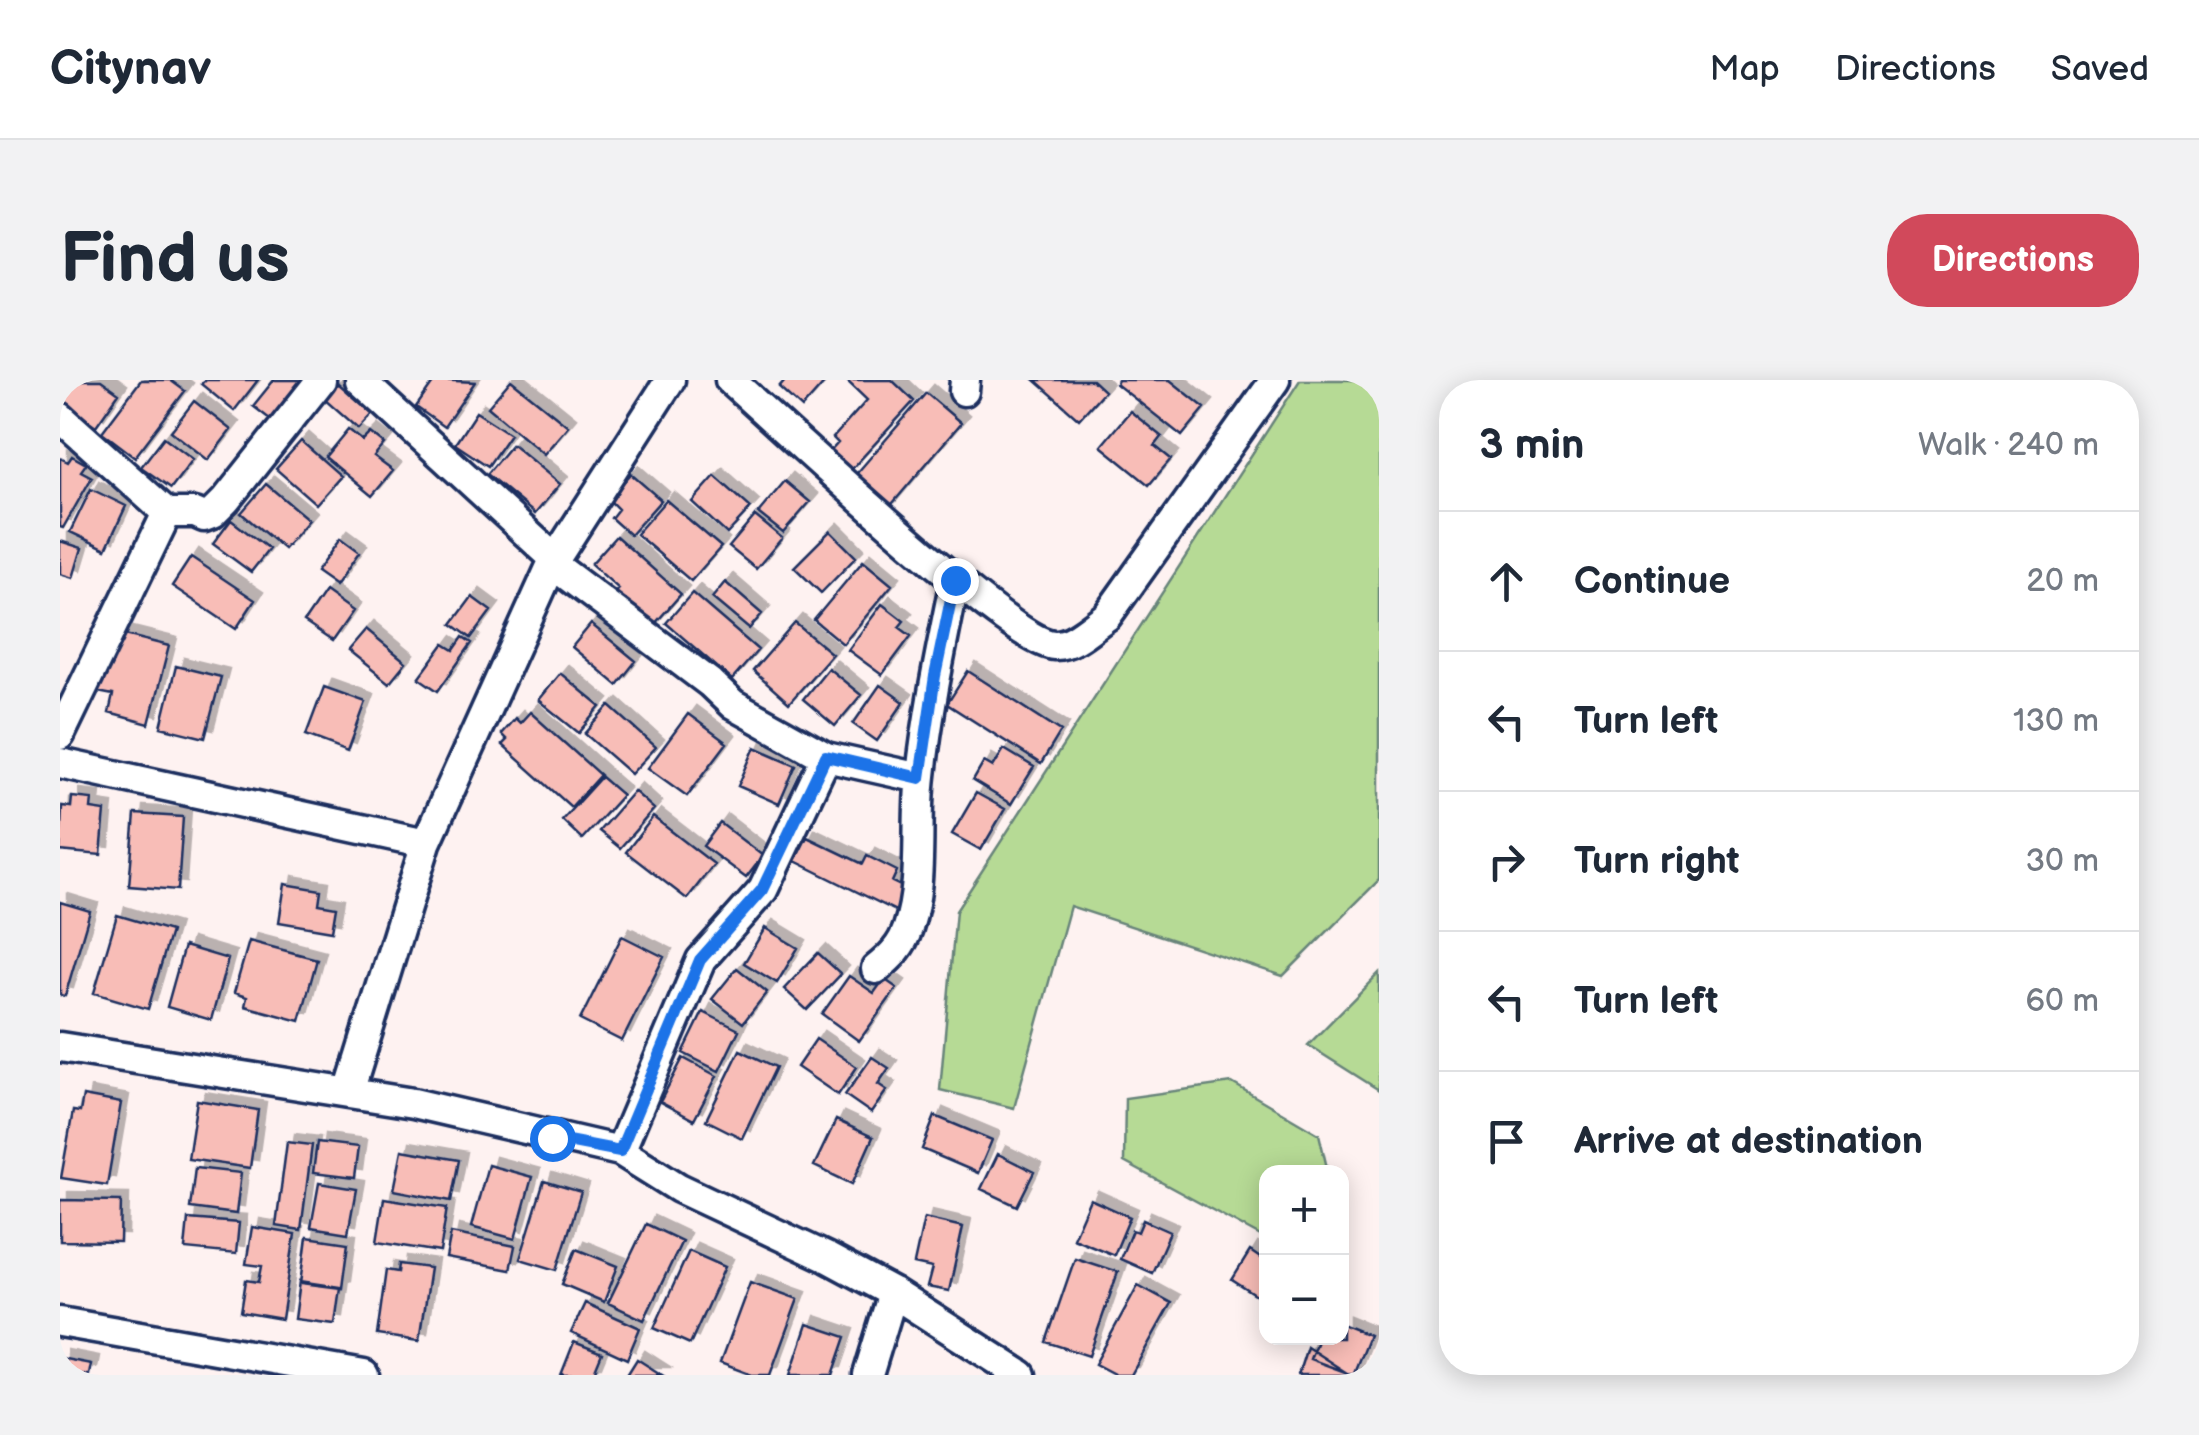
<!DOCTYPE html>
<html lang="en">
<head>
<meta charset="utf-8">
<style>
	:root { --surface:#fff; --page:#f2f2f3; --text:#1f2937; --muted:#747a83; --line:#e0e1e3; --accent:#d1495b }
	body { margin:0; font-family:"Balsamiq Sans",sans-serif; background:var(--page); color:var(--text) }
	.controls { position:absolute; right:30px; bottom:30px; display:grid; overflow:hidden; border-radius:20px; box-shadow:0 5px 25px #0003 }
	.controls button { width:90px; height:90px; display:grid; place-items:center; padding:0; border:0; border-bottom:2px solid var(--line); background:var(--surface); color:var(--text); font:50px sans-serif }
	.stop { position:absolute; width:30px; height:30px; margin:-22px; border:8px solid #1a73e8; border-radius:50%; background:#fff }
	.stop.end { background:#1a73e8; border-color:#fff; box-shadow:0 2px 10px #0008 }
	.list { margin:0; padding:0; list-style:none }
	h2 { display:flex; justify-content:space-between; align-items:center; height:130px; margin:0; padding:0 40px; font-size:42px }
	h2 small { font-size:32px; font-weight:400; color:var(--muted) }
	.list li { display:grid; grid-template-columns:65px 1fr auto; gap:30px; align-items:center; box-sizing:border-box; height:140px; padding:0 40px; border-top:2px solid var(--line) }
	.list b { display:block; font-size:38px; white-space:nowrap }
	.list em { font-size:32px; font-style:normal; color:var(--muted) }
	.icon { flex:none; width:55px; height:55px; fill:none; stroke:currentColor; stroke-width:2; stroke-linecap:round; stroke-linejoin:round }
	.map { position:relative; flex:none; width:1319px; height:995px; overflow:hidden; border-radius:40px }
	header { display:flex; align-items:center; gap:60px; box-sizing:border-box; height:140px; padding:0 50px; background:var(--surface); border-bottom:2px solid var(--line) }
	header strong { font-size:48px }
	nav { display:flex; gap:55px; margin-inline-start:auto; font-size:35px }
	.intro { display:flex; align-items:center; justify-content:space-between; box-sizing:border-box; height:240px; padding:0 60px }
	h1 { margin:0; font-size:70px }
	.button { padding:25px 45px; border-radius:40px; background:var(--accent); color:#fff; font-size:35px; font-weight:700 }
	main { display:flex; gap:60px; padding:0 60px }
	aside { flex:1; background:var(--surface); border-radius:40px; box-shadow:0 5px 25px #0003 }
	.map>svg:first-child { display:block }
	.green { fill:#b6da95; stroke:#68847a; stroke-width:2.5 }
	.building { fill:#f8bdb7; stroke:#1b2f5e; stroke-width:2.5; filter:url(#shadow) }
	.lines { fill:none; stroke-linecap:round; stroke-linejoin:round }
	.minor-casing { stroke:#1b2f5e; stroke-width:35 }
	.minor { stroke:#fff; stroke-width:28 }
	.route { stroke:#1a73e8; stroke-width:12 }
</style>
</head>
<body>
<header>
<strong>Citynav</strong>
<nav><a>Map</a><a>Directions</a><a>Saved</a></nav>
</header>
<div class="intro"><h1>Find us</h1><a class="button">Directions</a></div>
<main>
<div class="map">
<svg width="1319" height="995" viewBox="0 0 1319 995">
	<defs>
		<filter id="shadow"><feDropShadow dx="8" dy="-8" stdDeviation="0" flood-color="#0004"/></filter>
	</defs>
	<rect width="100%" height="100%" fill="#fef2f1"/>
	<filter id="ink" filterUnits="userSpaceOnUse"><feTurbulence type="fractalNoise" baseFrequency=".01" numOctaves="2"/><feDisplacementMap in="SourceGraphic" scale="20" xChannelSelector="R" yChannelSelector="G"/><feConvolveMatrix kernelMatrix="1 2 1 2 8 2 1 2 1" color-interpolation-filters="sRGB"/></filter>
	<g filter="url(#ink)">
		<path class="green" d="M1240,0H1319V500L1223,596L1010,526L954,728L880,710L896,531Z
			M1319,593V710L1248,665Z
			M1172,703L1259,754L1268,792H1206V859L1064,782L1065,718Z"/>
		<path class="building" d="M16,0H41L59,13L36,46L1,21Z
			M81,0H110L125,11L75,77L42,52Z
			M145,0H198L174,31L141,4Z
			M214,0H249L215,43L193,26Z
			M375,0L415,2L384,47L356,27Z
			M451,0L508,46L484,74L428,27Z
			M725,0H767L742,28L719,7Z
			M786,0H832L854,21L788,93L767,75L778,63L773,58L807,20Z
			M975,0H1032L1044,11L1019,39Z
			M1058,0H1110L1145,28L1122,56L1056,4Z
			M278,3L313,34L299,49L264,18Z
			M866,13L901,43L827,130L791,100Z
			M134,21L171,50L148,80L111,51Z
			M1070,31L1102,57L1095,66L1111,79L1089,105L1041,66Z
			M416,32L450,54L428,86L395,64Z
			M288,49L303,61L311,53L325,64L314,77L333,91L312,116L265,77Z
			M104,57L133,79L111,108L81,87Z
			M241,61L281,96L256,124L216,89Z
			M452,64L500,104L475,134L427,94Z
			M12,76L26,84L21,91L32,97L3,148L0,147V78L8,82Z
			M571,94L601,120L570,155L551,138L558,129L548,119Z
			M655,96L691,128L667,154L632,122Z
			M725,101L750,122L723,153L698,133Z
			M206,104L249,140L224,169L181,133Z
			M31,109L66,126L46,169L10,152Z
			M606,120L661,167L631,201L576,154Z
			M695,136L722,158L696,189L669,167Z
			M171,140L209,169L191,192L153,164Z
			M770,151L796,177L761,213L734,187Z
			M556,156L621,214L585,255L548,221L559,209L531,184Z
			M280,159L299,173L276,206L256,192Z
			M0,161L22,168L13,198L0,194Z
			M131,177L195,220L176,249L112,206Z
			M803,181L832,205L783,264L754,240Z
			M665,202L702,234L689,249L652,218Z
			M265,211L293,231L272,261L244,242Z
			M632,213L698,270L672,300L606,243Z
			M412,217L431,231L411,258L392,244Z
			M822,224L844,241L839,247L851,256L822,295L788,270Z
			M735,243L772,274L729,323L693,291Z
			M531,244L576,281L557,305L512,267Z
			M306,249L346,282L329,303L288,270Z
			M53,252L109,266L89,344L49,333L53,315L38,312Z
			M403,257L412,263L378,311L359,298L384,264L394,270Z
			M116,286L161,297L145,358L101,347Z
			M768,288L801,315L775,346L743,319Z
			M908,291L1001,351L981,384L887,324Z
			M500,293L541,327L519,353L478,320Z
			M820,305L844,322L817,361L793,344Z
			M264,307L306,322L288,371L246,355Z
			M550,326L596,367L571,394L525,354Z
			M470,332L540,395L511,427L442,365L447,360L441,354L455,338L460,343Z
			M628,334L667,363L627,416L588,388Z
			M695,367L736,385L719,424L678,406Z
			M944,369L974,387L951,424L913,401L924,382L933,387Z
			M541,397L562,415L522,459L502,440Z
			M574,411L594,429L560,468L539,451Z
			M916,413L945,429L921,470L892,454Z
			M12,417L32,419L31,429L45,431L41,475L0,471L2,426L11,427Z
			M75,434L123,437L118,510L69,506Z
			M593,437L654,484L627,519L566,472Z
			M660,443L703,476L686,498L643,466Z
			M747,457L803,484L807,476L837,491L832,502L847,509L836,531L735,481Z
			M225,504L261,510L259,524L276,527L272,551L219,542Z
			M0,522L30,531L5,616L0,615Z
			M57,535L111,551L88,629L34,613Z
			M705,548L738,568L717,603L684,583Z
			M562,556L604,577L562,661L520,640Z
			M189,561L257,579L240,641L185,626L187,617L174,613Z
			M124,566L168,579L151,640L107,627Z
			M758,573L781,594L747,630L724,609Z
			M677,588L707,612L683,643L652,619Z
			M789,596L814,613L824,599L837,608L799,661L762,634Z
			M643,632L679,650L659,691L623,673Z
			M756,659L797,687L778,715L737,687Z
			M680,670L716,687L682,758L646,740Z
			M812,677L829,688L818,704L827,710L811,733L785,715Z
			M623,678L657,696L634,740L600,722Z
			M23,716L61,723L47,805L1,798L13,731L20,732Z
			M137,720L198,730L190,788L128,779Z
			M875,736L932,760L918,793L862,769Z
			M776,740L813,757L792,804L754,786Z
			M227,762L252,765L241,850L216,846Z
			M257,762L298,767L294,798L253,793Z
			M342,770L399,780L391,821L334,810Z
			M938,774L974,792L957,826L921,809Z
			M428,785L472,797L455,859L411,847Z
			M135,788L181,793L176,834L130,828Z
			M484,801L521,812L497,890L460,879Z
			M259,803L296,809L288,853L251,847Z
			M324,818L387,828L380,872L317,862Z
			M1030,819L1070,837L1054,875L1013,858Z
			M0,820L61,821L60,862L0,861Z
			M864,838L903,847L889,911L867,907L872,888L854,884Z
			M128,839L179,843L176,874L125,869Z
			M1083,840L1110,852L1092,893L1060,879L1072,850L1078,852Z
			M586,844L622,861L584,940L548,923Z
			M192,847L235,854L222,939L181,932L186,900L199,902L202,886L186,884Z
			M391,853L455,866L450,890L386,878Z
			M247,857L288,863L282,908L241,903Z
			M516,869L558,886L544,922L502,904Z
			M629,871L665,887L630,964L594,948Z
			M1190,871L1206,882V922L1172,900Z
			M1015,878L1058,892L1029,976L986,962Z
			M339,884L370,888L359,961L317,955L326,890L338,892Z
			M240,901L280,907L275,944L235,939Z
			M690,902L738,919L710,995H692L660,983Z
			M1078,905L1111,923L1071,995H1056L1035,984Z
			M525,923L580,948L567,979L511,953Z
			M747,944L786,957L773,995H730Z
			M1282,944L1309,955L1293,995L1250,979L1258,958H1282Z
			M514,962L542,973L533,995H501Z
			M1247,967L1290,995H1238Z
			M0,978L31,984L29,995H0Z
			M577,979L602,995H567Z"/>
		<g class="lines">
			<defs>
				<path id="minor" d="M300,0L497,181
					M670,0C717,42 951,263 994,265C1013,266 1032,246 1047,236L1215,0
					M904,11L905,0
					M0,37L107,133H135L144,137L152,134L166,120L261,0
					M492,184L650,303L673,325L766,377L860,398
					M0,355L107,133
					M0,383L366,463
					M816,589C831,577 842,566 848,548C864,500 855,445 861,396C868,330 882,265 895,200
					M0,667L353,723L560,771L619,808L768,878L833,913L961,995
					M289,712L366,463L492,184L610,0
					M560,771L641,580L703,510L766,377
					M0,942L304,995
					M808,995L833,913"/>
			</defs>
			<use href="#minor" class="minor-casing"/>
			<use href="#minor" class="minor"/>
		</g>
	</g>
	<g class="lines" filter="url(#ink)">
		<path class="route" d="M492,758L560,771L640,580L702,510L766,376L860,398L875,296L895,200"/>
	</g>
</svg>
<div class="controls">
<button>+</button>
<button>−</button>
</div>
<div class="stop" style="left:492px;top:758px"></div>
<div class="stop end" style="left:895px;top:200px"></div>
</div>
<aside>
<h2>3 min<small>Walk · 240 m</small></h2>
<ul class="list">
<li><svg class="icon" aria-label="ahead" viewBox="0 0 24 24"><path d="M12 20V5M6 11l6-6 6 6"/></svg><div><b>Continue</b></div><em>20 m</em></li>
<li><svg class="icon" aria-label="left" viewBox="0 0 24 24"><path d="M17 20v-9H6M10 6l-5 5 5 5"/></svg><div><b>Turn left</b></div><em>130 m</em></li>
<li><svg class="icon" aria-label="right" viewBox="0 0 24 24"><path d="M7 20v-9h11M14 6l5 5-5 5"/></svg><div><b>Turn right</b></div><em>30 m</em></li>
<li><svg class="icon" aria-label="left" viewBox="0 0 24 24"><path d="M17 20v-9H6M10 6l-5 5 5 5"/></svg><div><b>Turn left</b></div><em>60 m</em></li>
<li><svg class="icon" aria-label="arrive" viewBox="0 0 24 24"><path d="M6 21V4h12l-3 4 3 4H6"/></svg><div><b>Arrive at destination</b></div></li>
</ul>
</aside>
</main>
</body>
</html>
